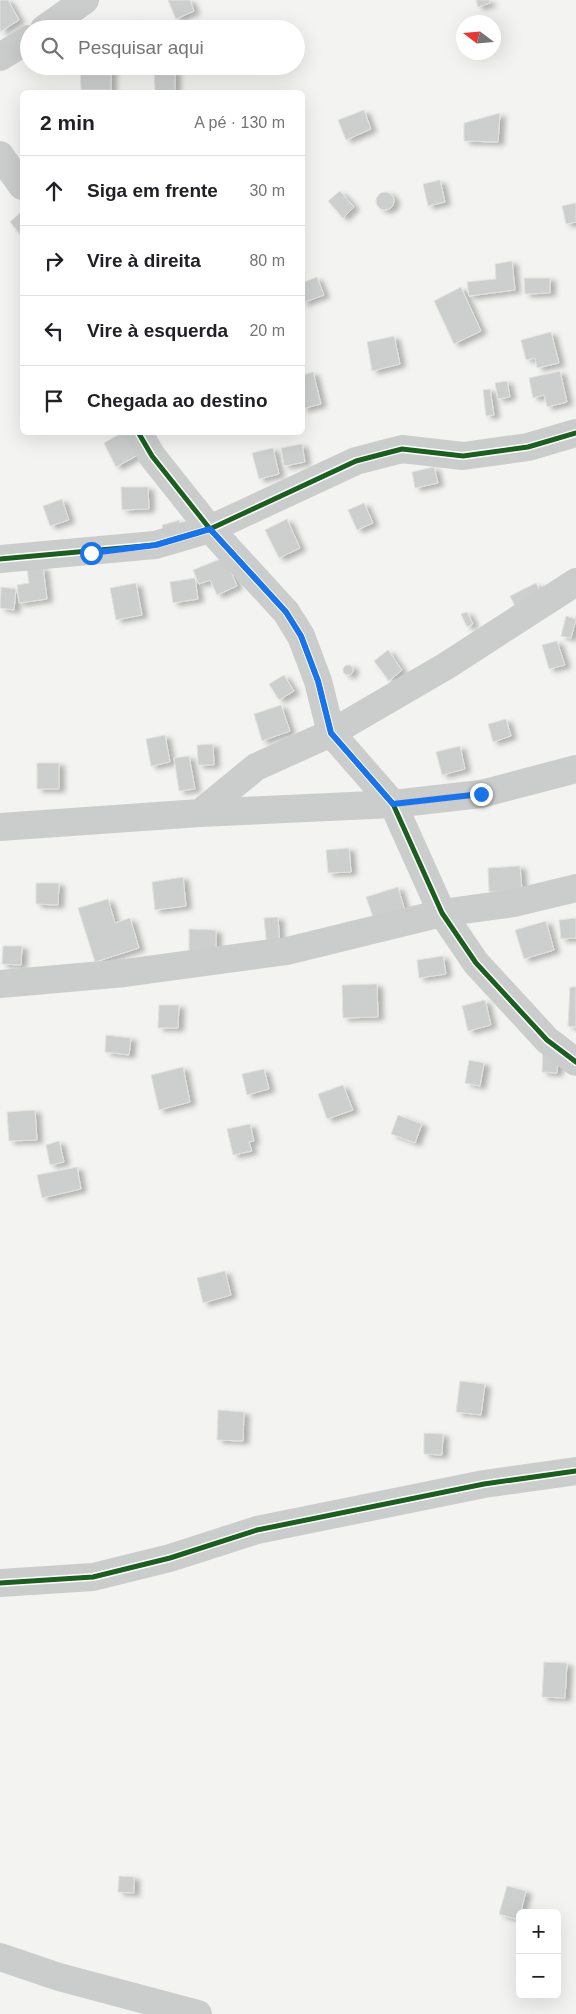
<!DOCTYPE html>
<html lang="pt">
<head>
<meta charset="utf-8">
<style>
	:root { --surface:#fff; --page:#f6f6f6; --text:#202124; --muted:#757577; --line:#e0e0e0 }
	body { margin:0; font-family:Helvetica,sans-serif; background:var(--page); color:var(--text) }
	.controls { position:absolute; right:15px; bottom:15px; display:grid; overflow:hidden; border-radius:8px; box-shadow:0 5px 20px #0002 }
	.controls button { width:45px; height:45px; display:grid; place-items:center; padding:0; border:0; border-bottom:1px solid var(--line); background:var(--surface); color:var(--text); font:25px sans-serif }
	.compass { position:absolute; left:456px; top:15px; width:45px; height:45px; border-radius:50%; background:var(--surface); box-shadow:0 5px 20px #0002; rotate:286deg }
	.stop { position:absolute; width:15px; height:15px; margin:-11px; border:4px solid #1a73e8; border-radius:50%; background:#fff }
	.stop.end { background:#1a73e8; border-color:#fff; box-shadow:0 1px 5px #0008 }
	.list { margin:0; padding:0; list-style:none }
	h2 { display:flex; justify-content:space-between; align-items:center; height:65px; margin:0; padding:0 20px; font-size:21px }
	h2 small { font-size:16px; font-weight:400; color:var(--muted) }
	.list li { display:grid; grid-template-columns:32px 1fr auto; gap:15px; align-items:center; box-sizing:border-box; height:70px; padding:0 20px; border-top:1px solid var(--line) }
	.list b { display:block; font-size:19px; white-space:nowrap }
	.list em { font-size:16px; font-style:normal; color:var(--muted) }
	.icon { flex:none; width:28px; height:28px; fill:none; stroke:currentColor; stroke-width:2; stroke-linecap:round; stroke-linejoin:round }
	.map { position:relative; flex:none; width:576px; height:2014px; overflow:hidden }
	.search { position:absolute; background:var(--surface); box-shadow:0 5px 20px #0002; left:20px; top:20px; width:285px; height:55px; display:flex; align-items:center; gap:12px; box-sizing:border-box; padding:0 18px; border-radius:28px; color:var(--muted); font-size:19px }
	.panel { position:absolute; background:var(--surface); box-shadow:0 5px 20px #0002; left:20px; top:90px; width:285px; height:345px; border-radius:8px }
	.map>svg:first-child { display:block }
	.building { fill:#cdcece; stroke:#e2e2e1; filter:url(#shadow) }
	.lines { fill:none; stroke-linecap:round; stroke-linejoin:round }
	.minor { stroke:#cbcccc; stroke-width:28 }
	.cycleway-casing { stroke:#fff; stroke-width:8 }
	.cycleway { stroke:#1b5e20; stroke-width:5 }
	.route { stroke:#1a73e8; stroke-width:6 }
</style>
</head>
<body>
<div class="map">
<svg width="576" height="2014" viewBox="0 0 576 2014">
	<defs>
		<filter id="shadow"><feDropShadow dx="5.5" dy="3" stdDeviation="2.5" flood-color="#0004"/></filter>
	</defs>
	<rect width="100%" height="100%" fill="#f3f3f1"/>
	<path class="building" d="M0,0H8L19,20L0,32Z
		M168,0H190L194,11L176,19Z
		M476,0H489L490,3L478,7Z
		M136,21L138,29H113V25Z
		M80,68H111V90H81Z
		M175,70V91H155L154,71Z
		M364,110L371,129L346,140L338,120Z
		M500,113L498,142L464,141V123Z
		M440,180L445,202L428,206L423,184Z
		M340,191L354,207L343,218L328,201Z
		M376 201a9 9 0 1 1 18 0a9 9 0 1 1-18 0Z
		M576,203V222L566,224L562,206Z
		M22,211V237L10,222Z
		M512,261L515,290L469,296L467,282L496,279L495,264Z
		M317,277L324,295L302,303V283Z
		M524,278H550V293L525,294Z
		M461,287L481,331L454,344L434,301Z
		M551,332L559,363L537,368L535,358L526,360L521,340Z
		M394,336L400,364L372,371L367,342Z
		M560,371L567,402L547,407L544,395L533,398L529,378Z
		M313,372L321,404L302,409V375Z
		M507,381L510,397L498,399L495,383Z
		M490,389L494,415L486,416L483,390Z
		M123,432H127L138,455L116,467L104,443Z
		M302,444L305,462L284,466L281,448Z
		M273,448L279,474L259,479L252,453Z
		M434,467L438,483L415,488L412,472Z
		M121,487H148L149,509L122,510Z
		M62,499L69,520L50,526L43,506Z
		M364,503L373,523L357,530L348,510Z
		M287,519L300,548L279,558L265,530Z
		M180,520L179,533L165,537L162,525Z
		M225,557L237,586L217,595L210,580L199,584L193,570Z
		M43,567L47,599L19,603L17,585L29,583L27,569Z
		M195,578L198,599L173,603L170,582Z
		M136,583L142,615L116,620L110,588Z
		M536,583L544,599L518,612L510,596Z
		M1,587L16,589L14,610L0,608Z
		M467,612L473,624L467,627L461,614Z
		M566,616L576,619L571,638L561,636Z
		M557,641L565,665L549,669L542,645Z
		M388,650L402,670L389,681L374,661Z
		M343 670a5 5 0 1 1 10 0a5 5 0 1 1-10 0Z
		M284,675L294,691L279,700L269,684Z
		M281,705L290,731L262,741L254,714Z
		M506,719L511,736L493,742L488,724Z
		M165,735L170,762L151,766L146,739Z
		M213,744L214,765H198L197,745Z
		M460,746L465,769L442,775L436,752Z
		M189,756L195,789L179,791L174,758Z
		M37,763H59V789H37Z
		M349,848L351,872L328,873L326,850Z
		M520,866L522,890L489,892L488,868Z
		M183,877L186,906L155,910L152,882Z
		M36,883H59L58,905L36,904Z
		M398,887L405,911L374,920L366,897Z
		M108,899L115,923L130,918L139,948L95,962L78,908Z
		M278,917L280,948L267,949L264,918Z
		M576,918V938L561,939L559,920Z
		M546,921L554,950L524,959L515,930Z
		M189,929L216,930V955H189Z
		M3,946H22L21,965L2,964Z
		M443,956L446,974L419,978L417,960Z
		M377,984L378,1017L343,1018L342,985Z
		M570,987H576V1027L568,1026Z
		M485,1000L491,1025L468,1031L462,1006Z
		M159,1005H179L178,1028H158Z
		M106,1035L131,1038L129,1055L105,1052Z
		M543,1048L559,1049L557,1073L542,1072Z
		M469,1060L484,1063L480,1086L465,1083Z
		M183,1067L190,1102L159,1110L151,1075Z
		M264,1069L269,1089L247,1095L242,1074Z
		M343,1085L353,1110L327,1119L318,1094Z
		M35,1110L37,1140L9,1141L7,1112Z
		M398,1115L422,1124L415,1143L391,1134Z
		M250,1124L254,1141L249,1142L252,1151L233,1155L227,1129Z
		M59,1141L64,1162L50,1165L46,1145Z
		M77,1167L81,1189L42,1198L37,1175Z
		M225,1271L231,1295L203,1303L197,1278Z
		M460,1381L485,1384L481,1415L456,1412Z
		M218,1410L244,1412L243,1441L217,1440Z
		M424,1433L443,1434L442,1455L424,1454Z
		M544,1662L567,1663L565,1698L542,1697Z
		M119,1876L134,1877V1893L118,1892Z
		M507,1886L526,1891L519,1920L499,1914Z"/>
	<g class="lines">
		<path class="minor" d="M44,29L85,0
			M0,57L29,39
			M0,155L22,186
			M138,432L152,456L210,529L286,612L301,636L318,681L331,733L393,804L442,913L476,963L547,1040L576,1062
			M0,559L155,545L210,529L356,461L402,449L463,456L528,447L576,433
			M200,813L256,767L331,733L446,666L576,582
			M0,827L200,813L393,804L481,794L576,769
			M0,984L125,973L287,951L442,913L514,903L576,888
			M0,1583L93,1577L170,1558L257,1530L484,1484L576,1471
			M0,1957L59,1977L198,2014"/>
		<defs>
			<path id="cycleway" d="M138,432L152,456L210,529L286,612L301,636L318,681L331,733L393,804L442,913L476,963L547,1040L576,1062
				M0,559L155,545L210,529L356,461L402,449L463,456L528,447L576,433
				M0,1583L93,1577L170,1558L257,1530L484,1484L576,1471"/>
		</defs>
		<use href="#cycleway" class="cycleway-casing"/>
		<use href="#cycleway" class="cycleway"/>
	</g>
	<g class="lines">
		<path class="route" d="M91,553L156,545L210,529L286,612L301,636L318,681L331,733L393,804L481,794"/>
	</g>
</svg>
<div class="controls">
<button>+</button>
<button>−</button>
</div>
<svg class="compass" viewBox="-18 -18 36 36"><path d="M0-13l5 13h-10z" fill="#e53935"/><path d="M0 13l5-13h-10z" fill="#757577"/></svg>
<div class="stop" style="left:91px;top:553px"></div>
<div class="stop end" style="left:481px;top:794px"></div>
<div class="search"><svg class="icon" aria-label="search" viewBox="0 0 24 24"><circle cx="10" cy="10" r="6"/><path d="M15 15l6 6"/></svg>Pesquisar aqui</div>
<section class="panel">
<h2>2 min<small>A pé · 130 m</small></h2>
<ul class="list">
<li><svg class="icon" aria-label="ahead" viewBox="0 0 24 24"><path d="M12 20V5M6 11l6-6 6 6"/></svg><div><b>Siga em frente</b></div><em>30 m</em></li>
<li><svg class="icon" aria-label="right" viewBox="0 0 24 24"><path d="M7 20v-9h11M14 6l5 5-5 5"/></svg><div><b>Vire à direita</b></div><em>80 m</em></li>
<li><svg class="icon" aria-label="left" viewBox="0 0 24 24"><path d="M17 20v-9H6M10 6l-5 5 5 5"/></svg><div><b>Vire à esquerda</b></div><em>20 m</em></li>
<li><svg class="icon" aria-label="arrive" viewBox="0 0 24 24"><path d="M6 21V4h12l-3 4 3 4H6"/></svg><div><b>Chegada ao destino</b></div></li>
</ul>
</section>
</div>
</body>
</html>
